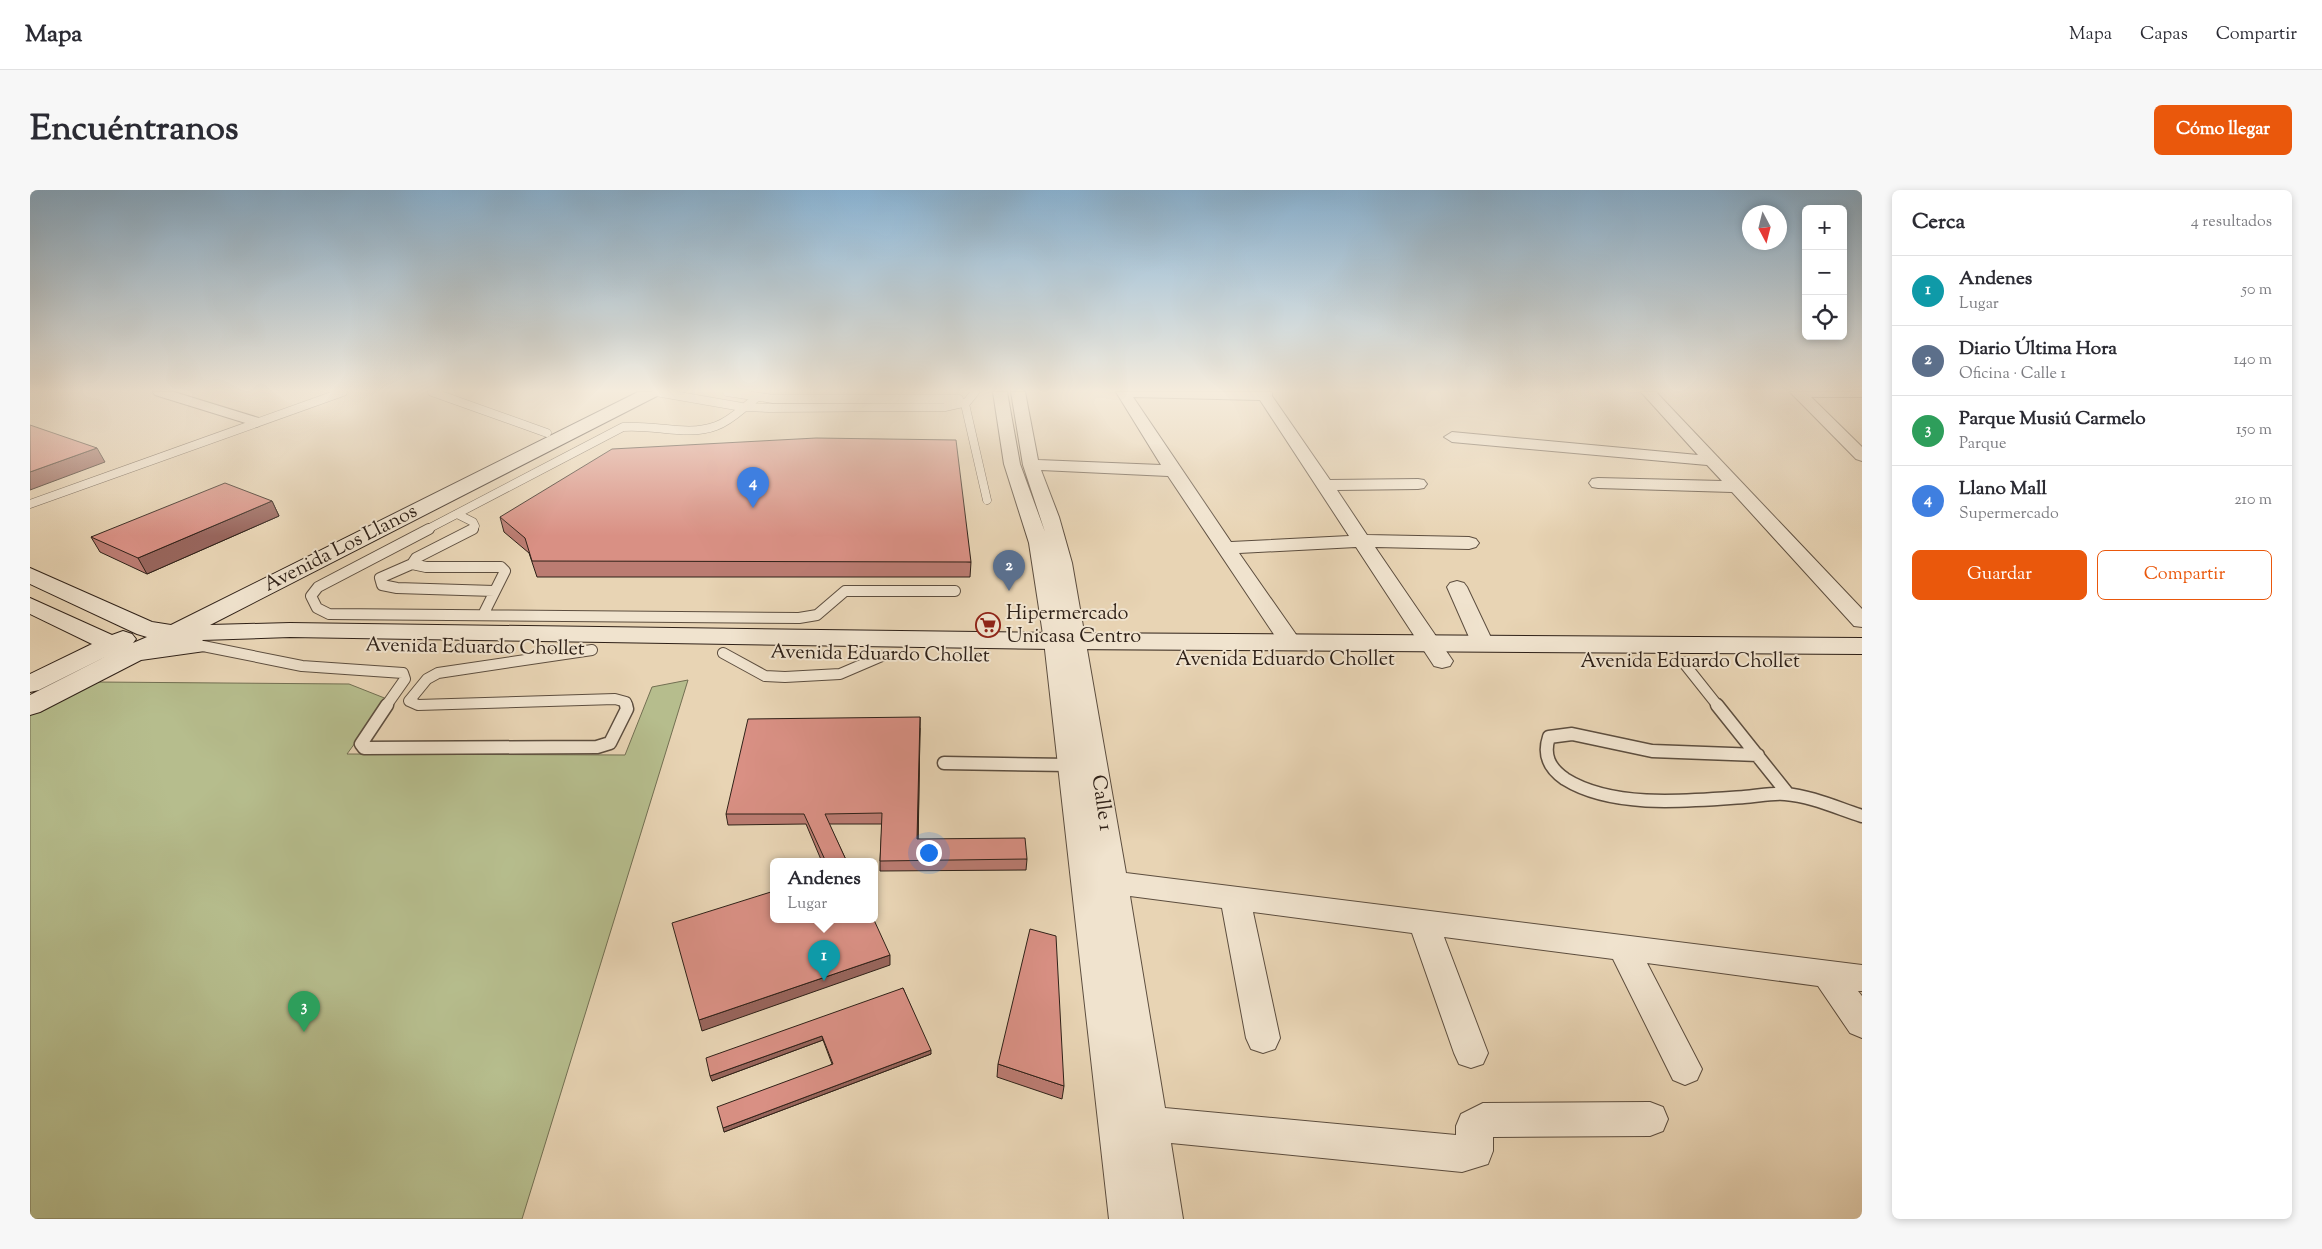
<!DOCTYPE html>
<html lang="es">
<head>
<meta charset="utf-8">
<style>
	:root { --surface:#fff; --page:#f7f7f7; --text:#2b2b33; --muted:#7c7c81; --line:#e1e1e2; --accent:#ea580c }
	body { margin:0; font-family:"Sorts Mill Goudy",serif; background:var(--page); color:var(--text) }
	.controls { position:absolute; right:15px; top:15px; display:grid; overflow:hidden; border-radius:8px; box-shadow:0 2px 8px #0003 }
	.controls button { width:45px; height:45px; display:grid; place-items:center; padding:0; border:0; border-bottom:1px solid var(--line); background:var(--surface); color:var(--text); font:25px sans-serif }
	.compass { position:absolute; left:1712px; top:15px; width:45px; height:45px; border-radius:50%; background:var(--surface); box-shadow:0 2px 8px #0003; rotate:173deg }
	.you { position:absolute; left:898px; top:662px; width:18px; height:18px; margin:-12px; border:4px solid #fff; border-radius:50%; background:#1a73e8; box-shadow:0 0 0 8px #1a73e833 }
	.badge { display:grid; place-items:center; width:32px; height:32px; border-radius:50%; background:var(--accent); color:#fff; font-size:16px; font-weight:700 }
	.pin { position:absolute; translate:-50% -41px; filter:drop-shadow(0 1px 2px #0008) }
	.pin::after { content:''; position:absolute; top:26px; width:18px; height:15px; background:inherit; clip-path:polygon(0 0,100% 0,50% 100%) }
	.popup { position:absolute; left:740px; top:668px; width:108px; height:65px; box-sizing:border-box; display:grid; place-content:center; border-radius:8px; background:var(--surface); filter:drop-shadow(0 1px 4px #0005); font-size:16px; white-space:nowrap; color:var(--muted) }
	.popup b { font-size:19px; color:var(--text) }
	.popup::after { content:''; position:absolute; left:50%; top:100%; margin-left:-10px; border:10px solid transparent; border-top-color:var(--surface) }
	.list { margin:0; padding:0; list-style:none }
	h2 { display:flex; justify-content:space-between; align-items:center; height:65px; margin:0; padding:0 20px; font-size:21px }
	h2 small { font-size:16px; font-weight:400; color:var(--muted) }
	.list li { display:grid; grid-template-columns:32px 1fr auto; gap:15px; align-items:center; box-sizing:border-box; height:70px; padding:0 20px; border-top:1px solid var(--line) }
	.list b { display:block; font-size:19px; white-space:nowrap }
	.list p { margin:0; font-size:16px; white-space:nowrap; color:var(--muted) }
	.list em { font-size:16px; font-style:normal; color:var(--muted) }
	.actions { display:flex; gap:10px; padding:15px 20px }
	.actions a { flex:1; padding:11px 0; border:1px solid var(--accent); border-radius:8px; text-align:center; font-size:18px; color:var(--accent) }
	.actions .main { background:var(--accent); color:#fff }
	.icon { flex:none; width:28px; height:28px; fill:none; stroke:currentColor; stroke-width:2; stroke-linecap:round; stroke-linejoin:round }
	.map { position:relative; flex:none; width:1832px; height:1029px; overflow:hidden; border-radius:8px }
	header { display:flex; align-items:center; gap:30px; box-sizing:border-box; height:70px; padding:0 25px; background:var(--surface); border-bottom:1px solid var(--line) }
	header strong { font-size:24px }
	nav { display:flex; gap:28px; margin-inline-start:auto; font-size:18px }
	.intro { display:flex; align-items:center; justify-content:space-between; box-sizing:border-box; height:120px; padding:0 30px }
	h1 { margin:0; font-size:35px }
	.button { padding:12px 22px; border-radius:8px; background:var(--accent); color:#fff; font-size:18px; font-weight:700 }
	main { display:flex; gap:30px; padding:0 30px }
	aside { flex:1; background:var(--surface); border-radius:8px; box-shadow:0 2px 8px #0003 }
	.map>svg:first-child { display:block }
	.green { fill:#b6bd8d; stroke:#726f52 }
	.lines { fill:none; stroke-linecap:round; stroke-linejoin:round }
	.lane-far2-casing { stroke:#5d4e3f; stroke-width:9 }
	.lane-far1-casing { stroke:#5d4e3f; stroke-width:12 }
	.lane-casing { stroke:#5d4e3f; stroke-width:15 }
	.street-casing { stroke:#5d4e3f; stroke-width:2 }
	.secondary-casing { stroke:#2f2118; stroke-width:2 }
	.lane-far2 { stroke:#f0e3ce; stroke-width:8 }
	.lane-far1 { stroke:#f0e3ce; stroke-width:10 }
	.lane { stroke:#f0e3ce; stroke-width:12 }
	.street { fill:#f0e3ce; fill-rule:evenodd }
	.secondary { fill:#f0e3ce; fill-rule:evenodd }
	.wall { fill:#bb7c72; stroke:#2f2118 }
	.shaded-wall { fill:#98655c; stroke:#2f2118 }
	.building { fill:#d99084; stroke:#2f2118 }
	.labels { text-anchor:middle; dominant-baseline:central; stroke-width:4; stroke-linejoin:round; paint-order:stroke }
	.street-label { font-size:20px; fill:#2f2118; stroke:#f0e3ce }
	.poi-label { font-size:20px; fill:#2f2118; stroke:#f0e3ce; text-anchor:start }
</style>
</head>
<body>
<header>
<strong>Mapa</strong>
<nav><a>Mapa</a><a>Capas</a><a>Compartir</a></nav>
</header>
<div class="intro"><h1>Encuéntranos</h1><a class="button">Cómo llegar</a></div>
<main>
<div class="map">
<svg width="1832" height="1029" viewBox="0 0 1832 1029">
	<rect width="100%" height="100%" fill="#e8d4b4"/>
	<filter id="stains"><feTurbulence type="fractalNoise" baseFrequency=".004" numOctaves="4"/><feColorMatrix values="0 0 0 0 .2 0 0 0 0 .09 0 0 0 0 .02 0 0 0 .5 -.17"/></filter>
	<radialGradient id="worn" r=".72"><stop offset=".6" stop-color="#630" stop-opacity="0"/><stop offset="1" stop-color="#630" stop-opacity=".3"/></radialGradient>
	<path class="green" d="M658,490L492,1029H0V525L67,492L319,494L357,509L317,564L595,565L622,497Z"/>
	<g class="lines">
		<defs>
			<path id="lane-far2" d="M402,202L517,243
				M626,202L712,217L739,218L915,217L937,212L945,202
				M697,202L743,209H929
				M935,214L957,310
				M0,314L313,202
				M427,324L443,332L445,336L442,340
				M396,340L593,237C623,234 658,247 686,236C703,230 714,216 728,207"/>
			<path id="lane-far1" d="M399,339L288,397L281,406L287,418L299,424L769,428L787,425L815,401H925
				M443,339L386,368L382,374L396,377H471L475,381L453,425
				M382,374L350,388L352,395L367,398L464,401
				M173,456L272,476L373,483L375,489L356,516
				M562,460L408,483L397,489L379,511L388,515L585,509L596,512L597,516
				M693,463L735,486L755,487L810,484L852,466
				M1653,472L1688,516"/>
			<path id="lane" d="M357,515L331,554L334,558L567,557L580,553L597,519L596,515
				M1687,515L1758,604
				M1728,565L1622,561L1542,544L1519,547C1513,565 1519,578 1535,589C1583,619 1659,611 1714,607C1728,606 1741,603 1755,604C1781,606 1807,618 1832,626
				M914,573L1040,575"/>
			<path id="street" d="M123,202H144L232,229L235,232L227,237L222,235L125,205Z
				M963,202H977L990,274L1015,342L993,275L981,202H995L1008,270L1131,275L1086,202H1242V206L1300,290L1388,289L1394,290L1397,294L1394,298L1388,299L1307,300L1337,345L1439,347L1446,349L1449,353L1446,357L1439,359L1345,357L1423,471L1420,476L1412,478L1404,476L1326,357L1209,363L1272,453L1269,458L1261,460L1253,458L1138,286L1011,280L1029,327L1042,373L1096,683L1832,775V801H1828L1832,806V848L1820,843L1788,796L1617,773L1672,879L1667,890L1655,895L1643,890L1583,769L1414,747L1458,863L1453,874L1441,878L1429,874L1424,863L1382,743L1223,722L1250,848L1245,859L1233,863L1221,859L1216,848L1192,718L1100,706L1135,918L1426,945V936L1431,924L1453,913L1620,912L1633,917L1638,929L1633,941L1620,946L1463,947V961L1458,974L1432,982L1141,953L1153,1029H1079L1014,451L999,353L974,274ZM1103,207L1230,210L1319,346L1201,352Z
				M1611,202H1626L1832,419V437L1824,436L1702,302L1568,298L1562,297L1559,293L1562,289L1568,288L1692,291L1677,275L1422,252L1414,247L1422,242L1668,265Z
				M1760,202H1832V207H1781L1832,257V271L1826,269Z
				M1427,391L1434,393L1437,397L1464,454L1461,459L1453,461L1445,459L1442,454L1417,397L1420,393Z"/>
			<path id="secondary" d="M608,202H629L627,206L180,435L260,433L1025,443L1832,448V464L1025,459L260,447L172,450L179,456L175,461L111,470L10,522L0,525V505L77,466L9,500L0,502V484L62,454L0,424V408L82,445L93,441L102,444L106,449L103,453L117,447L107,444L0,394V378L122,432L141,435Z"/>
		</defs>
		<use href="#lane-far2" class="lane-far2-casing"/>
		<use href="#lane-far1" class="lane-far1-casing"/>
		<use href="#lane" class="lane-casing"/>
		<use href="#street" class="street-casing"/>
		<use href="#secondary" class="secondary-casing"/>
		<use href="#lane-far2" class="lane-far2"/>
		<use href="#lane-far1" class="lane-far1"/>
		<use href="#lane" class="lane"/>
		<use href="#street" class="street"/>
		<use href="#secondary" class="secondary"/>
	</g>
	<path class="wall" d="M242,311L249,326L117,384L70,362L61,347Z
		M470,327L941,372L940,387H507L499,363L474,342Z
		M890,538L888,649L997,669L996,680L850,681V671L852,634H799L817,672H792L776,634L698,635L696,624Z
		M873,798L901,864L694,942L802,874L793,850L682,891Z
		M968,874L1034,896L1032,909L967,887Z"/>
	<path class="shaded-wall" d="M67,258L75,272L0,300V282Z
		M242,311L249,326L117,384L108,368Z
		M890,527V538L888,659L887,649Z
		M860,765V775L672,841L669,830Z
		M792,846L793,850L682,891L680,886Z
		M901,860V864L694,942L693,938Z"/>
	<path class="building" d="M0,235L67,258L0,282Z
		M786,248L926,250L941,372L502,371L495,348L470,327L582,259Z
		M195,293L242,311L108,368L61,347Z
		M890,527L887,649L995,648L997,669L850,671L852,623L795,624L817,672H796L774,624H696L718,529Z
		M744,701V730H844L860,765L669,830L642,733Z
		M1000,739L1026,746L1034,896L968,874Z
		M873,798L901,860L693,938L687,917L803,874L792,846L680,886L676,868Z"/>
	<linearGradient id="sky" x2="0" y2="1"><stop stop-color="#89b4d5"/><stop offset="0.58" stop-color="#f5ecdd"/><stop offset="1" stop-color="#f5ecdd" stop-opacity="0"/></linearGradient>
	<rect width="1832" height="346" fill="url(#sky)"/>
	<defs>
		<symbol id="supermarket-ring" viewBox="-11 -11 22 22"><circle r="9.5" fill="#f0e3ce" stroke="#8f2418" stroke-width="1.5"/><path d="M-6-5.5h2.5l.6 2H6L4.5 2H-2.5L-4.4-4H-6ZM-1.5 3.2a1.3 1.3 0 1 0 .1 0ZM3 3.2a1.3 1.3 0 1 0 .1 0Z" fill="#8f2418"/></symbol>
	</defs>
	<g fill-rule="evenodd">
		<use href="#supermarket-ring" x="944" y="421" width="28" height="28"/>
	</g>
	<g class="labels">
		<g class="street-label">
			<text transform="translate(311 359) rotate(-27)">Avenida Los Llanos</text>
			<text transform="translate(445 458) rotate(1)">Avenida Eduardo Chollet</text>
			<text transform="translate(850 465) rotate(1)">Avenida Eduardo Chollet</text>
			<text x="1255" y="470">Avenida Eduardo Chollet</text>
			<text x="1660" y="472">Avenida Eduardo Chollet</text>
			<text transform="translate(1071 613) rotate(82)">Calle 1</text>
		</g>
		<g class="poi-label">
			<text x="976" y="424">Hipermercado<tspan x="976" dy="23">Unicasa Centro</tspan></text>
		</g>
	</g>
	<rect width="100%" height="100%" filter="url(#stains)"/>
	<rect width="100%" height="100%" fill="url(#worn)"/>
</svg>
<div class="controls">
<button>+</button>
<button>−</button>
<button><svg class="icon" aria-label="locate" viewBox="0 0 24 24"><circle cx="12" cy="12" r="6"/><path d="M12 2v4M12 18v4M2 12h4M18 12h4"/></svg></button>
</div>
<svg class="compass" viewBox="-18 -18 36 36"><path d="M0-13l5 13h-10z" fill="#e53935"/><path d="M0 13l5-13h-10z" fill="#7c7c81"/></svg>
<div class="you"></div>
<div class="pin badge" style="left:794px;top:791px;background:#0f9aa8">1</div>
<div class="popup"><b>Andenes</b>Lugar</div>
<div class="pin badge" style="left:979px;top:401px;background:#5c6f8a">2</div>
<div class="pin badge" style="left:274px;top:842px;background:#2e9e5b">3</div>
<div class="pin badge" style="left:723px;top:318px;background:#3f7fe0">4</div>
</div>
<aside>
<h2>Cerca<small>4 resultados</small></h2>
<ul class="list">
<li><span class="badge" style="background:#0f9aa8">1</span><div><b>Andenes</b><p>Lugar</p></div><em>50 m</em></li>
<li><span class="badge" style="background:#5c6f8a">2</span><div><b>Diario Última Hora</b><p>Oficina · Calle 1</p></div><em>140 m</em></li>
<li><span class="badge" style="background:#2e9e5b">3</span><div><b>Parque Musiú Carmelo</b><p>Parque</p></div><em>150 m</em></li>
<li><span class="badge" style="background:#3f7fe0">4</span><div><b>Llano Mall</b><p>Supermercado</p></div><em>210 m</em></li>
</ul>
<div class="actions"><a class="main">Guardar</a><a>Compartir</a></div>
</aside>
</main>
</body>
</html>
